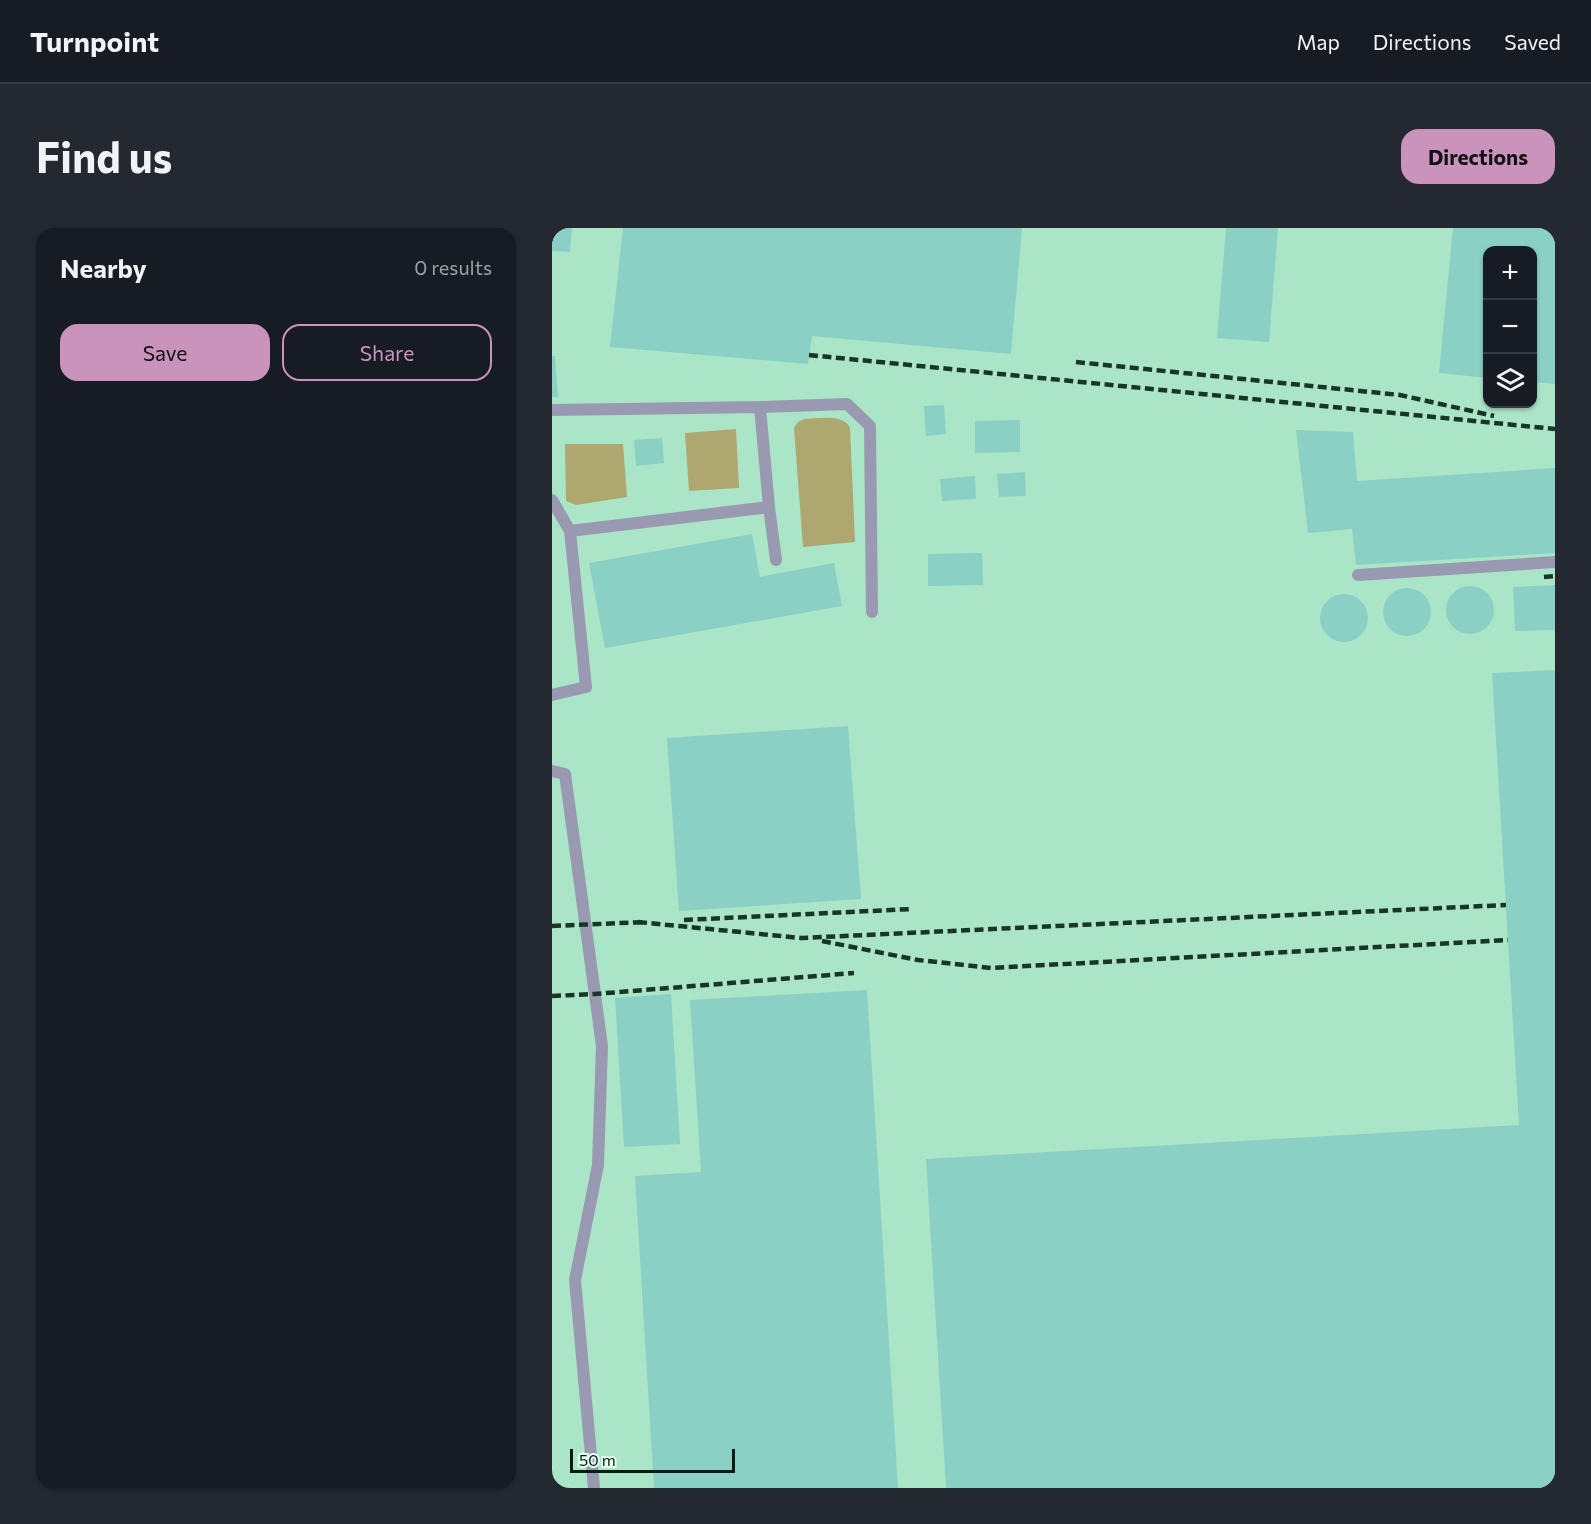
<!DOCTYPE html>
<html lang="en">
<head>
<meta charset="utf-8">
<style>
	:root { --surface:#171b24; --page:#242831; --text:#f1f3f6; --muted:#9ea1a6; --line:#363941; --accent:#c993bc }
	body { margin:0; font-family:Commissioner,sans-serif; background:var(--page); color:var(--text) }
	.controls { position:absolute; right:18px; top:18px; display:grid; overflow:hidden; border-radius:12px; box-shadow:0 2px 4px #0004 }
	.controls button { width:54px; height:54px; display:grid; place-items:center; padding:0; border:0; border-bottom:2px solid var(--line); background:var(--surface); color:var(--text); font:30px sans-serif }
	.scale { position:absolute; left:18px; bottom:15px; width:165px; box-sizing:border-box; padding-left:6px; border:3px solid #051c12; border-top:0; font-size:16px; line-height:21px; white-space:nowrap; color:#051c12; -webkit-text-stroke:4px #e2ffef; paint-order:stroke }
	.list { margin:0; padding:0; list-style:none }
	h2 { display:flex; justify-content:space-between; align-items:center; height:78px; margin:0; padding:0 24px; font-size:26px }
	h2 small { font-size:20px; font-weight:400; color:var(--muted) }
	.actions { display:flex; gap:12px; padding:18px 24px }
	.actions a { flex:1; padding:14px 0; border:2px solid var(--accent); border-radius:18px; text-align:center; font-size:21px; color:var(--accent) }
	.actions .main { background:var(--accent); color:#111 }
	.icon { flex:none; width:33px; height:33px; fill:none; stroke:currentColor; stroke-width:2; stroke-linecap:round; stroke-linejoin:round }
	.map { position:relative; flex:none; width:1003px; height:1260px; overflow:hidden; border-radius:18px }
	header { display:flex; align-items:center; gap:36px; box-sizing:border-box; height:84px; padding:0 30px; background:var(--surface); border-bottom:2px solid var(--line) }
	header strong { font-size:28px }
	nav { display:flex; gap:33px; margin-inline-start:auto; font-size:21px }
	.intro { display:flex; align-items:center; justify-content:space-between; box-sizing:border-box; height:144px; padding:0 36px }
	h1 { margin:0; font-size:42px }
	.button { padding:15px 27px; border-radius:18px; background:var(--accent); color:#111; font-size:21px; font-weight:700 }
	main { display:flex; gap:36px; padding:0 36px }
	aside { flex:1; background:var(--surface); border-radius:18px; box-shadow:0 2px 4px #0004 }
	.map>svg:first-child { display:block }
	.green { fill:#aea770 }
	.building { fill:#8bd0c4 }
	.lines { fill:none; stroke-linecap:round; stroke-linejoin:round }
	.lane { stroke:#999ab1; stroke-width:12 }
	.rail { stroke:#193528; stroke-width:4.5; stroke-dasharray:9 4.5; stroke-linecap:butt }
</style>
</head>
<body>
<header>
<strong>Turnpoint</strong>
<nav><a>Map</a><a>Directions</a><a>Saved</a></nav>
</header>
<div class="intro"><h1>Find us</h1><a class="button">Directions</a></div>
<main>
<aside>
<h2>Nearby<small>0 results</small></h2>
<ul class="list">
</ul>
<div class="actions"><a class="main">Save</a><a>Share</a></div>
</aside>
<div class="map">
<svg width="1003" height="1260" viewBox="0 0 1003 1260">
	<rect width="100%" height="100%" fill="#abe5c8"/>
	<path class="green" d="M252,191C266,191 291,185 298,200L303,314L251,319L242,200L246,194Z
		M184,201L187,260L137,263L133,205Z
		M13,216H71L75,269L24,277L14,273Z"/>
	<path class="building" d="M0,0H20L18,24L0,23Z
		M71,0H470L459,126L260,108L256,136L58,119Z
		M674,0H726L717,114L665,110Z
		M901,0H1003V156L981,154V22H936V150L887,145Z
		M0,128H3L6,169H0Z
		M392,177L394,206L374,208L372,178Z
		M468,192V224L423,225V193Z
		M744,202L801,204L805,253L1003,240V325L804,337L800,301L756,305Z
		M110,210L112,235L84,238L82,212Z
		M473,244L474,268L447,269L445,246Z
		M423,248L424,271L390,273L388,251Z
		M200,306L208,349L282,335L290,378L53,420L37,335Z
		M430,325L431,357L376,358V326Z
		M1003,357V402L963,403L961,359Z
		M894 382a24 24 0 1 1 48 0a24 24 0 1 1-48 0Z
		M831 384a24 24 0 1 1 48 0a24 24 0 1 1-48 0Z
		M768 390a24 24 0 1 1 48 0a24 24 0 1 1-48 0Z
		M1003,442V1260H394L374,931L967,897L940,445Z
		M296,498L309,671L127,683L115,510Z
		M315,762L346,1260H102L83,948L149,944L138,772Z
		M119,766L128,916L72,919L63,770Z"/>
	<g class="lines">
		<path class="lane" d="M0,182L208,179
			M0,272L18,303
			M217,279L224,332
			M806,347L1003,334
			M0,467L34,459L18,303L217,279L208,179L295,176L318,198L320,384
			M0,543L13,546L50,818L46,937L23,1052L42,1260"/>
		<path class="rail" d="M257,127L1003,201
			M524,134L848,167L942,188
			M992,349L1003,348
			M132,692L360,681
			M86,694L249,710L954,677
			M0,698L93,694
			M270,713L366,732L439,740L956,712
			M0,768L43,766L302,745"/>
	</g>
</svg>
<div class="controls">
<button>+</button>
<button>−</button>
<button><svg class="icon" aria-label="layers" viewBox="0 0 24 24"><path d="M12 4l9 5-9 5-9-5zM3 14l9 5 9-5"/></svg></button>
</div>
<div class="scale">50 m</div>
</div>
</main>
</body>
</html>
